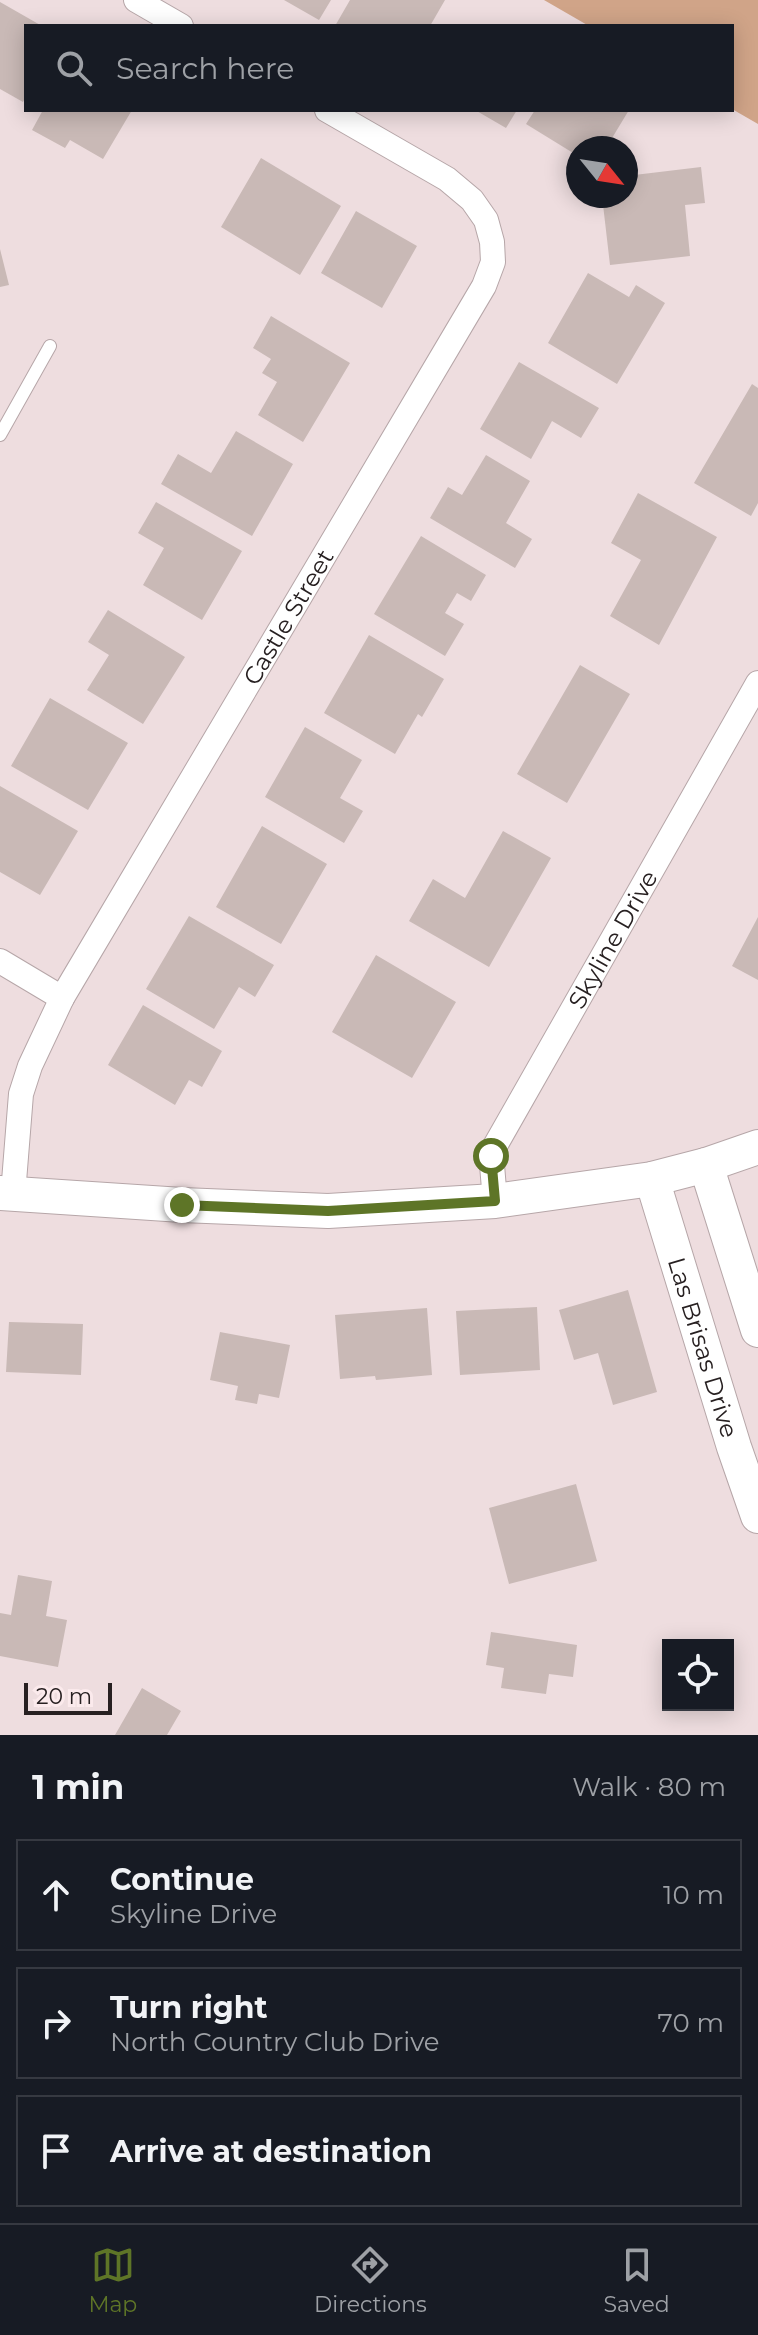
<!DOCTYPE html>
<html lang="en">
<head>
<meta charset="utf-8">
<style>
	:root { --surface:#171b24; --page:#20242c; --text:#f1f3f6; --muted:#9ea1a6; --line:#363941; --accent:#5e7527 }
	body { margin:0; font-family:Montserrat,sans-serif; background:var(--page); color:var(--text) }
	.controls { position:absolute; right:24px; bottom:24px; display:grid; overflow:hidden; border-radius:0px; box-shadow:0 4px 20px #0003 }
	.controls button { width:72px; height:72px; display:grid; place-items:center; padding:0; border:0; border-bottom:2px solid var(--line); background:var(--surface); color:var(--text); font:40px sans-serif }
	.compass { position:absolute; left:566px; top:136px; width:72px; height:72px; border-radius:50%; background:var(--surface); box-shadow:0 4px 20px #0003; rotate:120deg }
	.scale { position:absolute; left:24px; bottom:20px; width:88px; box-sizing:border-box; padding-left:8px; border:4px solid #272021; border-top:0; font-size:22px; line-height:28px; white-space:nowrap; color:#272021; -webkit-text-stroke:6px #fbeaec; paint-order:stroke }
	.stop { position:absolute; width:24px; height:24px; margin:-18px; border:6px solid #5e7527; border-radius:50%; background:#fff }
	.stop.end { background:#5e7527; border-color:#fff; box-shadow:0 2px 8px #0008 }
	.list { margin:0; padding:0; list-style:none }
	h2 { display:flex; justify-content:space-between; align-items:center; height:104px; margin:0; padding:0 32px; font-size:34px }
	h2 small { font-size:26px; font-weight:400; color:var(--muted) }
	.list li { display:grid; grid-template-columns:52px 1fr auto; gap:24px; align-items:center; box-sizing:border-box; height:112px; margin:0 16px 16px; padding:0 16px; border:2px solid var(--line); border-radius:0px }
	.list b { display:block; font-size:30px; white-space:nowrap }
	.list p { margin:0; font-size:26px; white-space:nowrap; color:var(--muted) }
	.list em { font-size:26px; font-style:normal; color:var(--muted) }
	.icon { flex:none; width:44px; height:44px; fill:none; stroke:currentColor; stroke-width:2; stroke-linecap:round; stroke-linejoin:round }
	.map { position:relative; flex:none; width:758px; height:1735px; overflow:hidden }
	.search { position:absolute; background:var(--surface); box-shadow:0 4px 20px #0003; left:24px; right:24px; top:24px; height:88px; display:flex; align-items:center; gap:20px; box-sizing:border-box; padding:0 28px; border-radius:0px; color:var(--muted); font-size:30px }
	.sheet { height:488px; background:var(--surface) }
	nav { display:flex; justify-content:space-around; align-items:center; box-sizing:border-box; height:112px; border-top:2px solid var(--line); background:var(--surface); font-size:22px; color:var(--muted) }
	nav a { display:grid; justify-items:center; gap:4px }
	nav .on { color:var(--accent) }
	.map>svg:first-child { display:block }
	.green { fill:#d0a488 }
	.building { fill:#c9b9b6 }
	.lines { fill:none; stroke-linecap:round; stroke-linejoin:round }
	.lane-casing { stroke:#b6a6a8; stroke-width:14 }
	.street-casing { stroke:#b6a6a8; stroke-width:26 }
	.secondary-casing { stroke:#b6a6a8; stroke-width:36 }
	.lane { stroke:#fff; stroke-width:12 }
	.street { stroke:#fff; stroke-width:24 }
	.secondary { stroke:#fff; stroke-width:34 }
	.route { stroke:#5e7527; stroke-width:10 }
	.labels { text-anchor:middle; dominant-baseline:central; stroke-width:7; stroke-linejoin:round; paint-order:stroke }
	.street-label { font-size:24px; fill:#272021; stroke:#fbeaec }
</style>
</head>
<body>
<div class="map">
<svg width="758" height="1735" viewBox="0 0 758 1735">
	<rect width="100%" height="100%" fill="#eedddf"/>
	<path class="green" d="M544,0H758V124L732,109V26H589Z"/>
	<path class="building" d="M284,0H331L319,20Z
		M350,0H445L430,26H335Z
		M0,2L42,26H26V96L23,102L0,89Z
		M43,110H132L103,159L70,140L65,148L32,130Z
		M475,110H517L506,128Z
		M535,110H629L606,148H578V156L526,124Z
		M261,158L341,206L300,275L221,227Z
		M701,167L705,203L685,205L690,256L610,265L602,196H626V176Z
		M356,211L417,246L382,308L321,273Z
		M0,249L9,285L0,287Z
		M588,273L629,297L636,285L665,303L617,384L548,343Z
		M271,316L350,363L303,442L258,415L277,382L262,373L271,359L253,348Z
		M519,362L599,408L581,438L552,421L531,459L480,429Z
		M752,384L758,388V503L751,516L694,483Z
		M236,431L293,464L252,536L161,484L178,454L211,473Z
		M486,455L530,481L506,523L532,539L515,568L430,518L448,487L462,495Z
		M638,493L717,537L659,645L610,616L641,560L611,543Z
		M156,502L242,551L202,620L143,585L164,548L138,533Z
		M421,536L486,575L471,601L457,593L445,613L464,624L445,656L374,614Z
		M108,610L185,657L143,724L87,690L109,655L88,642Z
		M369,635L444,679L422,717L418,714L395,754L324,713Z
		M580,665L630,694L567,803L517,774Z
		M50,698L128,743L88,810L11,766Z
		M305,727L362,760L340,798L363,811L344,843L265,797Z
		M0,786L78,831L40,895L0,872Z
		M262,826L327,864L281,944L216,907Z
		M503,831L551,858L489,967L409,921L433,879L465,898Z
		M189,916L274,965L255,997L239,987L214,1029L146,989Z
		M758,917V980L732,966Z
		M376,955L456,1002L412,1078L332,1032Z
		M143,1005L222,1051L202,1087L189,1080L175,1105L108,1065Z
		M628,1290L657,1392L613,1405L598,1353L574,1360L559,1310Z
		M537,1307L540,1370L460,1375L456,1311Z
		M427,1308L432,1375L376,1380L375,1376L340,1379L335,1315Z
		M9,1322L83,1324L81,1375L6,1372Z
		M220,1332L290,1345L279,1398L259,1394L257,1404L235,1400L238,1386L210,1380Z
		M576,1484L597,1561L509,1584L489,1508Z
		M18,1575L52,1581L46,1616L67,1620L58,1667L0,1656V1613L11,1615Z
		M491,1632L577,1645L573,1677L549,1674L546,1694L501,1688L504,1668L486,1665Z
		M142,1688L181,1711L167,1735H115Z"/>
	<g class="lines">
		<defs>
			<path id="lane" d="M0,435L50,346"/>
			<g id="street">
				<path d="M136,0L181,26"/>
				<path d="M0,961L62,998"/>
				<path id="s1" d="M13,1194L21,1094L30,1066L62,998L484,286L493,262L492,242L486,220L472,200L447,179L327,110"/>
				<path id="s2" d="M495,1201L491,1153L758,683"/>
			</g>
			<g id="secondary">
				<path d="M706,1165L758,1330"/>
				<path id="s3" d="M652,1179L734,1447L758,1516"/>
				<path d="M0,1193L182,1205L328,1211L495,1201L652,1179L706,1165L758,1147"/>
			</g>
		</defs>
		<use href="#lane" class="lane-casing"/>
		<use href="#street" class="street-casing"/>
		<use href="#secondary" class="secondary-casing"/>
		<use href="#lane" class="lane"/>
		<use href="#street" class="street"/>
		<use href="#secondary" class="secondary"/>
	</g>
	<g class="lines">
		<path class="route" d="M182,1205L328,1211L495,1201L491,1156"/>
	</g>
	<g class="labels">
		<g class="street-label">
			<text stroke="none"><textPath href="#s1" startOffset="648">Castle Street</textPath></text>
			<text stroke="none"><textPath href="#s2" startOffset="294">Skyline Drive</textPath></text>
			<text stroke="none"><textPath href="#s3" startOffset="176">Las Brisas Drive</textPath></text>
		</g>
	</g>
</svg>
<div class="controls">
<button><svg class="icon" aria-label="locate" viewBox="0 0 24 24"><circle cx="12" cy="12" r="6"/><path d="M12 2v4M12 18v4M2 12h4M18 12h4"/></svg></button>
</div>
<svg class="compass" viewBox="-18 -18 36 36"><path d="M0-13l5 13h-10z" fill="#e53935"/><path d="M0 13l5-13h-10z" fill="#9ea1a6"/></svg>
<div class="scale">20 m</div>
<div class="stop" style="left:491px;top:1156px"></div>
<div class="stop end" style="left:182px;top:1205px"></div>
<div class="search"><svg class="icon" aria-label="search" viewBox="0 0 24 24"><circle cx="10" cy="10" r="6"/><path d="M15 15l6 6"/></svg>Search here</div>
</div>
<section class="sheet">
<h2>1 min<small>Walk · 80 m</small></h2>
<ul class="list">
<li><svg class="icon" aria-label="ahead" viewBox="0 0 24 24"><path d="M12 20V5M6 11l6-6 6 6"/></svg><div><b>Continue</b><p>Skyline Drive</p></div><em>10 m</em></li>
<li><svg class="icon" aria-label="right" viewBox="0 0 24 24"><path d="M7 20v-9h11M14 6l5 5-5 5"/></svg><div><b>Turn right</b><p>North Country Club Drive</p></div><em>70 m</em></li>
<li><svg class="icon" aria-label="arrive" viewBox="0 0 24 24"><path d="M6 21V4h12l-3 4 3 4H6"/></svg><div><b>Arrive at destination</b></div></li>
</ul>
</section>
<nav>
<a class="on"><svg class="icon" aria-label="map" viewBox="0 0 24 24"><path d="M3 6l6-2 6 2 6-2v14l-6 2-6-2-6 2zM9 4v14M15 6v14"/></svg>Map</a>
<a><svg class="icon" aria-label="directions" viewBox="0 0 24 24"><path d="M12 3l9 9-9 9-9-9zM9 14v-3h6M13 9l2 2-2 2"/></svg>Directions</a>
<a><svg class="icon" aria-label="saved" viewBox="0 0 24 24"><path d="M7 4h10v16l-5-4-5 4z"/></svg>Saved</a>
</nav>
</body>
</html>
